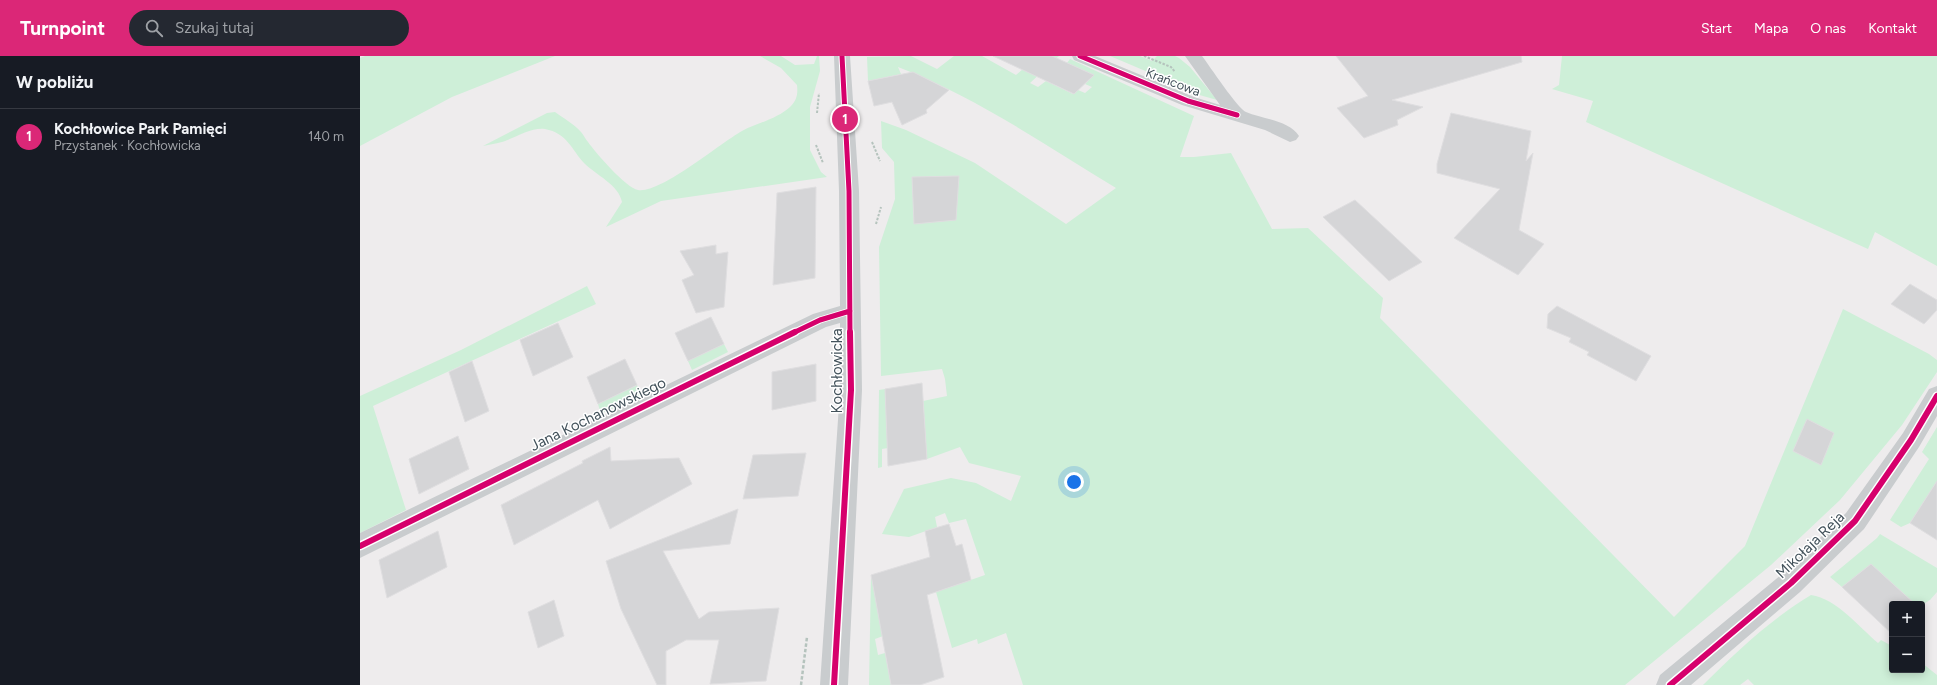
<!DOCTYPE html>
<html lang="pl">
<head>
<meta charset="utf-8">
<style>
	:root { --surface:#171b24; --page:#242831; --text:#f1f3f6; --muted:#9ea1a6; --line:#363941; --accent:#db2777 }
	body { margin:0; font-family:Figtree,sans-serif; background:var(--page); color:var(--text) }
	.controls { position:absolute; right:12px; bottom:12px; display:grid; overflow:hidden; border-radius:4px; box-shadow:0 2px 10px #0003 }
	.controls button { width:36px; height:36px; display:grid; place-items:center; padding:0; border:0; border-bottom:1px solid var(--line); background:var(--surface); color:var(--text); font:20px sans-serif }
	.you { position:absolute; left:714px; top:426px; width:14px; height:14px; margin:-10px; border:3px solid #fff; border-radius:50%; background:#1a73e8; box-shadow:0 0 0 6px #1a73e833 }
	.badge { display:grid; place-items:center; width:26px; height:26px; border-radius:50%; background:var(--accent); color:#fff; font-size:13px; font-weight:700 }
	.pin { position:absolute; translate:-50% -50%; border:2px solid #fff; box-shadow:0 1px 4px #0006 }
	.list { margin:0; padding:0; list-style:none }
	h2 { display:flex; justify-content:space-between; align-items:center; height:52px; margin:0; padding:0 16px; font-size:17px }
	h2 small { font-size:13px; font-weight:400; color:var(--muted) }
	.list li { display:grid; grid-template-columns:26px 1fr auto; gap:12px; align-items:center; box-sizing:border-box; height:56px; padding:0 16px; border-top:1px solid var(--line) }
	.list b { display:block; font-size:15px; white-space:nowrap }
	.list p { margin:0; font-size:13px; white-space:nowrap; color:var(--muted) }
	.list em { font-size:13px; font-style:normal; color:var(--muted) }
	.icon { flex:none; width:22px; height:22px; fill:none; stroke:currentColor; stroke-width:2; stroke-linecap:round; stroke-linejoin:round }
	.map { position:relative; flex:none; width:1577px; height:629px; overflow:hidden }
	header { display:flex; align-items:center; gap:24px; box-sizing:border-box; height:56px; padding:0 20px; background:var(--accent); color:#fff }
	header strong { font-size:19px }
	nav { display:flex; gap:22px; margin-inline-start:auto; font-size:14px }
	.search { width:280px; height:36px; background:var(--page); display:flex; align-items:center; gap:10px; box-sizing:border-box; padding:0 14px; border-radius:22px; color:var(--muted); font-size:15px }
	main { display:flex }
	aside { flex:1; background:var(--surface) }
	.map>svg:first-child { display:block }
	.green { fill:#ceefd8 }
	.building { fill:#d5d5d7; stroke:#dfdee0 }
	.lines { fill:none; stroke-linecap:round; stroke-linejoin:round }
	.path-far1 { stroke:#b5c3bd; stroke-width:2; stroke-dasharray:2.5 1.5; stroke-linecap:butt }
	.path { stroke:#b5c3bd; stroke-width:2.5; stroke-dasharray:3.5 2; stroke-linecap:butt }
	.minor { fill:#c9ccce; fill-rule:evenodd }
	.cycleway-far1-casing { stroke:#fff; stroke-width:7 }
	.cycleway-casing { stroke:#fff; stroke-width:9 }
	.cycleway-far1 { stroke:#d6006c; stroke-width:5 }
	.cycleway { stroke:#d6006c; stroke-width:6 }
	.labels { text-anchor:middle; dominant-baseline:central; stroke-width:3; stroke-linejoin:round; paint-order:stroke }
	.far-street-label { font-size:13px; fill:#43525b; stroke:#fff }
	.street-label { font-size:15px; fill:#43525b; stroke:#fff }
</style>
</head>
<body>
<header>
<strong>Turnpoint</strong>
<div class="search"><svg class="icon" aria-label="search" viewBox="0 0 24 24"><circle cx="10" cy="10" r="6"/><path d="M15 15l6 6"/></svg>Szukaj tutaj</div>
<nav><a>Start</a><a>Mapa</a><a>O nas</a><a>Kontakt</a></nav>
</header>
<main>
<aside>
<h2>W pobliżu<small></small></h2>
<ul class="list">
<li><span class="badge">1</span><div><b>Kochłowice Park Pamięci</b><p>Przystanek · Kochłowicka</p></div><em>140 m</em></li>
</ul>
</aside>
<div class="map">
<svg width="1577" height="629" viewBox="0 0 1577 629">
	<rect width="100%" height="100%" fill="#eeeced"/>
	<path class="green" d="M5,0H195L92,41L0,90V2Z
		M400,0H421L435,9L454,8L457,0H459L460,15L450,51V94L461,116L467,121L301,145L246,171L262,146C259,129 236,119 224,107C212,94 207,77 185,73C170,71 152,84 138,87C133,88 128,89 123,90L187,57L195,56C203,62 214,68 221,76C224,79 225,83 228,86C235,96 266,132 278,134C300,138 359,88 382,75C397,67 417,63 430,51C437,44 438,38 437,29L421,12Z
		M551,0L577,13L594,0H622L656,19L678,0H699L670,27L678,31L686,25L713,38L718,34L725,37L732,31L725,28L734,19L707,7L710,3L834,60L820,101H834L871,97L912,173L948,172L1023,242L1020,262L1314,561L1385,490L1483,253L1569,298L1577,304V316L1542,369L1480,444L1411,509L1265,629H663L646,577L618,588L617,583L592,592L576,536L625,519L606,463L589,467L585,457L575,461L577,471L549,481L522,478L544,433L591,422L616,427L651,445L661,420L609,407L600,391L567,403L563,345L587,340L585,323L582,313L521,320L519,191L535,143L534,106L522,92L521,65L546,74L615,107L706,168L756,132C685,89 616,41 538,11L541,18L508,25L507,1Z
		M750,0H780L792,5L797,0H815L819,2L830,11L857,44L822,34L802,22Z
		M1202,0H1577V210L1515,176L1508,193L1226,66L1233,45L1192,33L1199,29Z
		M227,230L236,248L13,350L46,454L0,477V340L101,294Z
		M364,288L368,296L332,314L328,305Z
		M277,329L281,339L241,358L238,348Z
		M525,333L528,392L522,393V411L518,412L519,334Z
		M1577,371V444L1568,439L1550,467L1541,471L1530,464L1569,403L1562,396Z
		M1520,478L1577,512V536L1570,544L1562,549L1555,548L1511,508L1482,531L1470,521L1517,482Z
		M511,519L523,580L515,583L518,599L525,597L531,629H509Z
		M1451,539C1477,543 1498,570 1518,587L1521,584L1532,590V614H1562V607L1577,619V629H1394L1388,623L1380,629H1343C1376,596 1411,563 1451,539Z"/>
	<path class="building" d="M633,0H692L734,19L714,38Z
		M976,0H1161L1162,6L1032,44L1063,51L1037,64L1038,69L1004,82L977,52L1008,40Z
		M553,16L589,34L566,54L567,57L542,69L532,46L514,50L508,25Z
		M1091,57L1171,75L1166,105L1173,97L1159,174L1184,188L1158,219L1094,182L1140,133L1077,117V108Z
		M599,120L596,164L554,168L552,121Z
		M456,131L455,222L413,229L417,137Z
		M995,144L1062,206L1029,225L963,161Z
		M356,189V198L368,196L364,251L336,257L322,224L334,219L320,195Z
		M1550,228L1577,244V254L1564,268L1531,248Z
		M1197,250L1291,300L1276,325L1227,299L1229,296L1209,286L1211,282L1187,272L1188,258Z
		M351,261L364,288L328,305L315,277Z
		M198,267L213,301L173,320L160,284Z
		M265,303L277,329L238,348L227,321Z
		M112,305L129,355L105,366L89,316Z
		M456,308V345L412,354V316Z
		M562,327L567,403L528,410L525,333Z
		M1447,363L1474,377L1461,409L1433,395Z
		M98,380L109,413L59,438L49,403Z
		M250,391L251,405L319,402L332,428L250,473L238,444L154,489L141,449L223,407L222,405Z
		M446,397L438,440L383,443L393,399Z
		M1577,425V484L1550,467Z
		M378,453L370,488L303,495L339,563L349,556L419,552L406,625L350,628L359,584H326L306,595V629H297L261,553L246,505Z
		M589,468L596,490L602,488L611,524L567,539L584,621L560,629H531L511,519L570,501L565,475Z
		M78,475L87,511L27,542L19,504Z
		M1511,508L1555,548H1532V578L1482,531Z
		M194,544L204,580L178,592L168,556Z"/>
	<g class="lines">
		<path class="path-far1" d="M784,0L811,11L815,16
			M457,57L459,37
			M512,86L520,105
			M456,89L463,107
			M516,168L521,151"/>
		<path class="path" d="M441,629L447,581"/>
		<path class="minor" d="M474,0H490L499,135L502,334L488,629H460L480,334V267L466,271L0,502V477L453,258L480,250L479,135Z
			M712,0H735L834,41L860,49L825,0H842C849,9 878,53 886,56C902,63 929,64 939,80L936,84L930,86L905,74L822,49L714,4Z
			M1577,330V360L1559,391L1504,473L1440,536L1331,629H1296L1300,619L1422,518L1486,457L1543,377L1569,333Z"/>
		<defs>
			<path id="cycleway-far1" d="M482,0L489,135L490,277
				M720,0L828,45L877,59
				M433,277L460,264L490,255"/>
			<path id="cycleway" d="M0,490L435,276
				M474,629L491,334L490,276
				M1310,629L1431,527L1495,465L1551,384L1577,340"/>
		</defs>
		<use href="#cycleway-far1" class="cycleway-far1-casing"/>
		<use href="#cycleway" class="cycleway-casing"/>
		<use href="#cycleway-far1" class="cycleway-far1"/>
		<use href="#cycleway" class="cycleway"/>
	</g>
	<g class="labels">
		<g class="far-street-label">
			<text transform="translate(813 26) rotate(21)">Krańcowa</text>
		</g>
		<g class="street-label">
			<text transform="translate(477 315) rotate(-90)">Kochłowicka</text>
			<text transform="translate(238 358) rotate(-26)">Jana Kochanowskiego</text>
			<text transform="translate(1450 489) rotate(-44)">Mikołaja Reja</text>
		</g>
	</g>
</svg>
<div class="controls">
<button>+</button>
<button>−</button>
</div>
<div class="you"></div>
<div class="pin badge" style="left:485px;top:63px">1</div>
</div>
</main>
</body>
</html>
